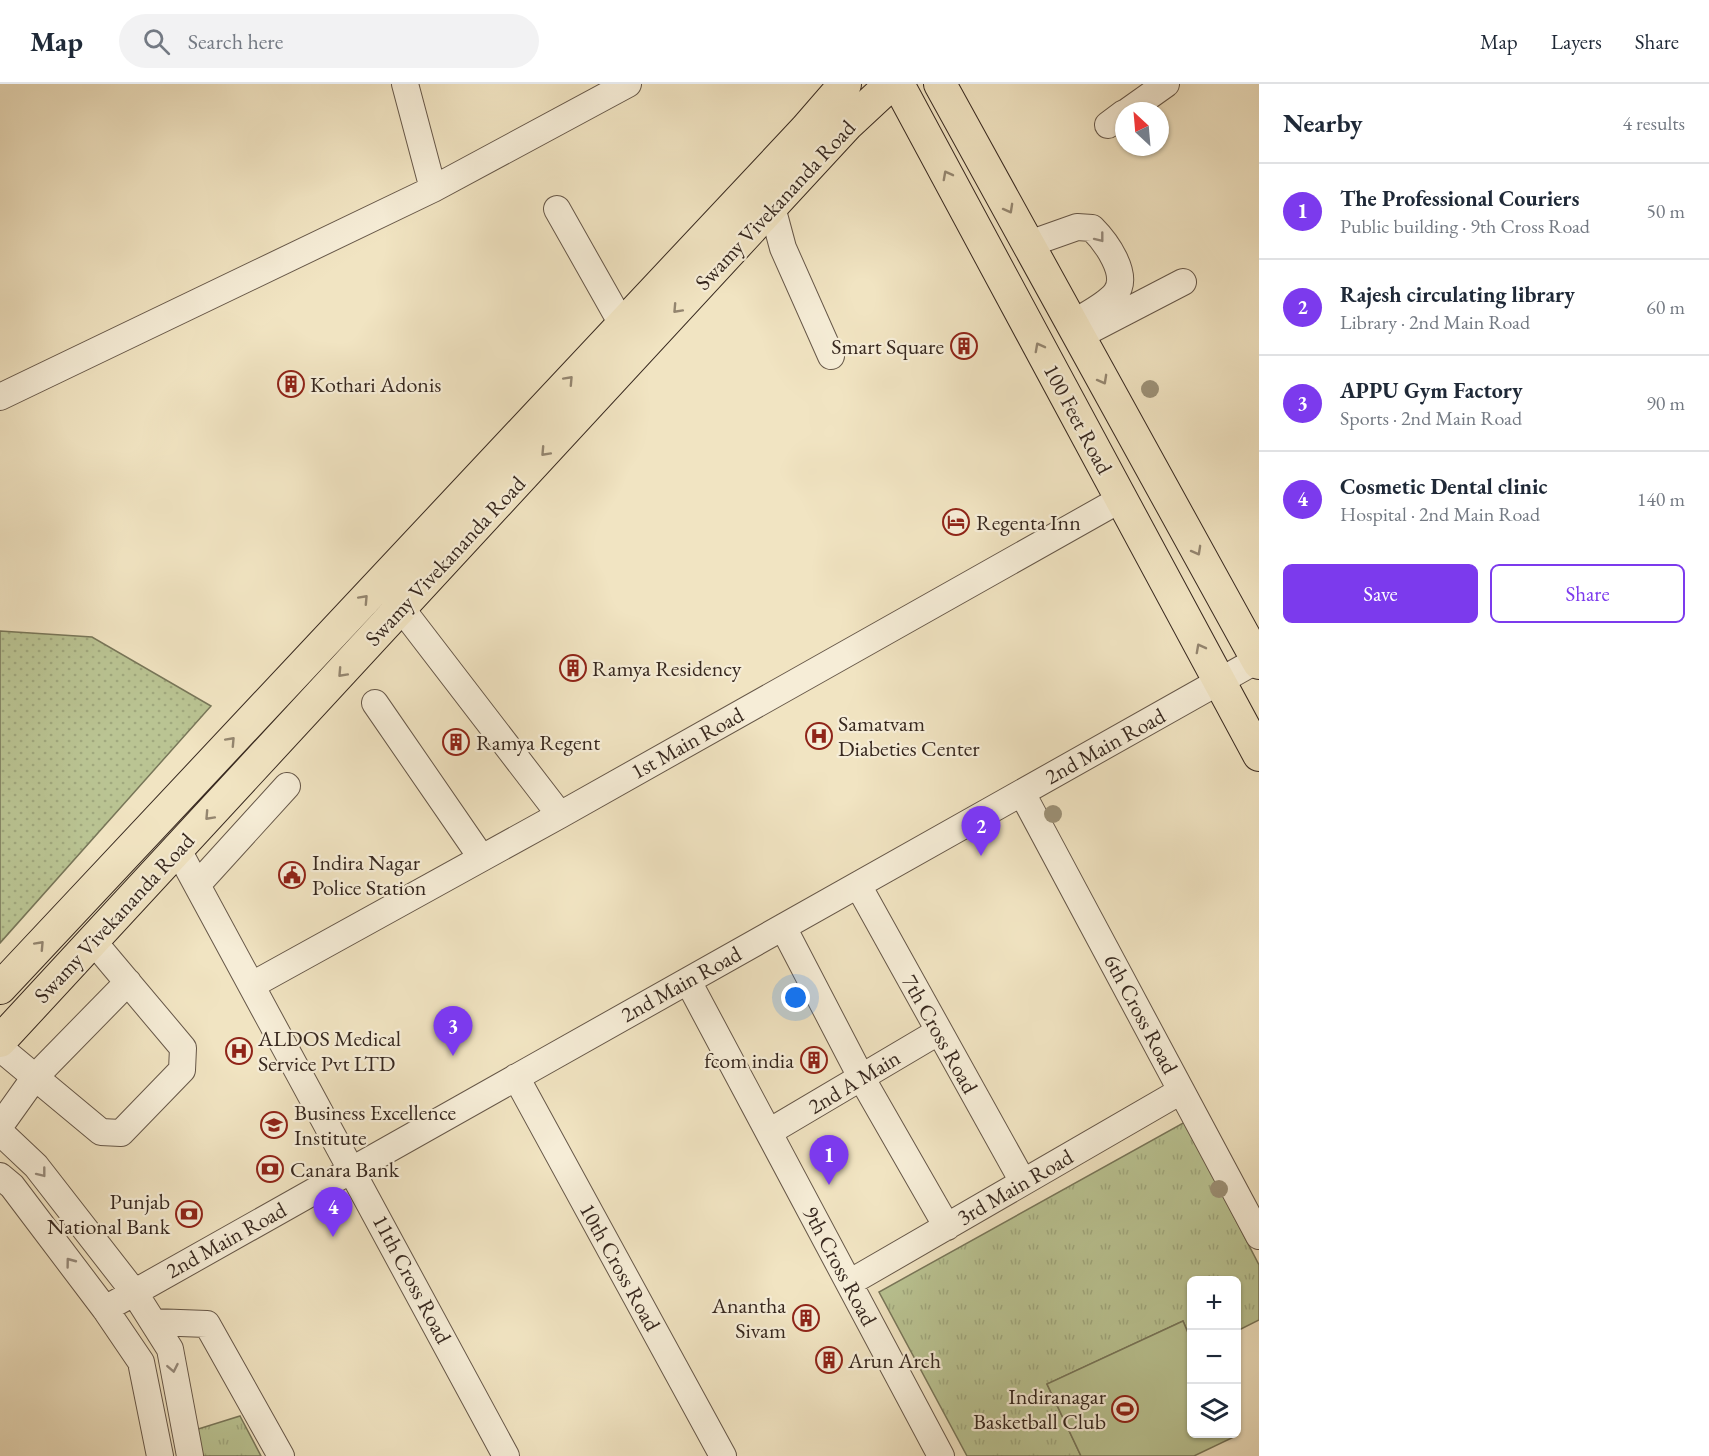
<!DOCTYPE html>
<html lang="en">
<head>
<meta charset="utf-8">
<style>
	:root { --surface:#fff; --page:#f2f2f3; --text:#1f2937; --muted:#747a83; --line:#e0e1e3; --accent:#7c3aed }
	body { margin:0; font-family:"EB Garamond",serif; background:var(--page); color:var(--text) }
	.controls { position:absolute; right:18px; bottom:18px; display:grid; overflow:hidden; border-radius:9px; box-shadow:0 2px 4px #0004 }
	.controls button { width:54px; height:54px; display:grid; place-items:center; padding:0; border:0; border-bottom:2px solid var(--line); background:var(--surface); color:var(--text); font:30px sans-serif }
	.compass { position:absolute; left:1115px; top:18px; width:54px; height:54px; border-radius:50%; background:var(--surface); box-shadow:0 2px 4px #0004; rotate:334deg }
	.you { position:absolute; left:796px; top:914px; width:21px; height:21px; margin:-15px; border:4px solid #fff; border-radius:50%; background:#1a73e8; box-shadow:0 0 0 9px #1a73e833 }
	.badge { display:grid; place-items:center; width:39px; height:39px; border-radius:50%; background:var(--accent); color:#fff; font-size:20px; font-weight:700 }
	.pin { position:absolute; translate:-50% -50px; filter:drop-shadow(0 2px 3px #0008) }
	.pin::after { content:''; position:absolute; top:32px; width:21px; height:18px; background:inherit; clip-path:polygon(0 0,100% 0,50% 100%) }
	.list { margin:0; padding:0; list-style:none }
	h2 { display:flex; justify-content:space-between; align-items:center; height:78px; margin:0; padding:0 24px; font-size:26px }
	h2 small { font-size:20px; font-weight:400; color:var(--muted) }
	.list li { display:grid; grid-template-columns:39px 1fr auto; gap:18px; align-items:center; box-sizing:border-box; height:96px; padding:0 24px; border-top:2px solid var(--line) }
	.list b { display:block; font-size:22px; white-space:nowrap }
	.list p { margin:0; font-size:20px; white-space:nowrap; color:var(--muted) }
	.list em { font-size:20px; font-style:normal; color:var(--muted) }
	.actions { display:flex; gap:12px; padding:18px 24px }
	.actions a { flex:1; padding:14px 0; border:2px solid var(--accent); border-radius:9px; text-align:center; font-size:21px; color:var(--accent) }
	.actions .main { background:var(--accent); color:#fff }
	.icon { flex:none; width:33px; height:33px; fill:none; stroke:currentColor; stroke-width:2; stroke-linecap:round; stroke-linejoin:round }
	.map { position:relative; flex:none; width:1259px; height:1372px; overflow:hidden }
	header { display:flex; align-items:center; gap:36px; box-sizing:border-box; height:84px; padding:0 30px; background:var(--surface); border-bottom:2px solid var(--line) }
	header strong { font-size:28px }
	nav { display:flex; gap:33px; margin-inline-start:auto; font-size:21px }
	.search { width:420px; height:54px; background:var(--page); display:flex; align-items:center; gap:15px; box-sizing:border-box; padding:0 21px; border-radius:33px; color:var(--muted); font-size:22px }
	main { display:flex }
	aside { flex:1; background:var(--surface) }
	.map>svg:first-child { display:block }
	.grass { fill:url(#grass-dots); stroke:#787659; stroke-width:1.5 }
	.park { fill:url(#park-tufts); stroke:#787659; stroke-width:1.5 }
	.garden { fill:#bac493; stroke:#787659; stroke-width:1.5 }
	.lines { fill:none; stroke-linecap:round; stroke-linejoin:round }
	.minor-casing { stroke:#665748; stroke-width:28 }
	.major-casing { stroke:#37281f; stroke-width:34 }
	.minor { stroke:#f6edd7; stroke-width:26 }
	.major { stroke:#f1e4c2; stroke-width:32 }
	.tree { fill:#9d9278 }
	.oneway { stroke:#948670 }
	.oneway2 { stroke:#968a7b }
	.labels { text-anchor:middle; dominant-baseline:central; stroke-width:4.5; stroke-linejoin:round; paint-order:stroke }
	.street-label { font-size:22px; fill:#37281f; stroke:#f6edd7 }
	.poi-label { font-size:22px; fill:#37281f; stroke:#f6edd7; text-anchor:start }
</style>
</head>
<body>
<header>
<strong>Map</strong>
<div class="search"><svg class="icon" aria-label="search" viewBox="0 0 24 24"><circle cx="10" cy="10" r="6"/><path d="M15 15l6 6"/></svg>Search here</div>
<nav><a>Map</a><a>Layers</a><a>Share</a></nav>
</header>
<main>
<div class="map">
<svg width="1259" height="1372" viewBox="0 0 1259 1372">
	<defs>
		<pattern id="grass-dots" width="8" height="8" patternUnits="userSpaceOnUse" patternTransform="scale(1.5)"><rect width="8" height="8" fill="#bac493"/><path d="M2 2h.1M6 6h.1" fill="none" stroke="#a0a87e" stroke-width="1.8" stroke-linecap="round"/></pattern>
		<pattern id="park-tufts" width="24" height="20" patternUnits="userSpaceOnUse" patternTransform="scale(1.5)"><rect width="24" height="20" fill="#bac493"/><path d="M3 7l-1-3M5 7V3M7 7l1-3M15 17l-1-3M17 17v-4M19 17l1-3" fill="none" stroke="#a0a87e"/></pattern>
	</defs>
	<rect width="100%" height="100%" fill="#f1e4c2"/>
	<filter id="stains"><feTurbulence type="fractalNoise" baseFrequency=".00333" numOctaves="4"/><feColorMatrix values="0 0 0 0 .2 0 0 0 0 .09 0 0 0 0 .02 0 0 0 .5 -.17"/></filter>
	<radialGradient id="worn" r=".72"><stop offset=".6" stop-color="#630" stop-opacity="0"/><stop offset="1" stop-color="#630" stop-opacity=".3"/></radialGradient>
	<path class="grass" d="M0,547L92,553L211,622L0,859Z"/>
	<path class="park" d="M1185,1038L1259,1181V1236L1237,1247L1236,1196H1192L1191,1256L1183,1237L1047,1300L1081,1372H967L879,1208Z
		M240,1332L261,1372H201L195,1346Z"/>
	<path class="garden" d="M1183,1237L1191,1256L1192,1350H1235L1236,1352L1194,1372H1081L1047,1300Z"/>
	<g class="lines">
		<defs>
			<path id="minor" d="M405,0L433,105
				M1128,27L1166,0
				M1108,41L1124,29
				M772,123L783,164L831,272
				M557,125L622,240
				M1029,160L1077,143L1092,144C1105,157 1131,191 1115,210C1105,222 1085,231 1072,240
				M1079,252L1183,198
				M0,313L433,105L628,0
				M401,524L560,731
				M375,619L481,773
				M1022,709L1259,1152
				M178,766L506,1372
				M197,801L287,702
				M858,801L1023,1098
				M783,843L861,993L947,1143
				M688,897L941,1372
				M252,901L560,731L1121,415
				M0,964L101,1048L121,1049L182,986L183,964L93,857
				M516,993L723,1372
				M0,1042L35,993L128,898
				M0,1048L36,1082L134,1208L170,1265L190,1372
				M769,1048L938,948
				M0,1092L12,1102L105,1225L141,1278L160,1372
				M849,1199L1181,1007
				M105,1225L1259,575
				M153,1238L207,1240L281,1372"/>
			<path id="major" d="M898,0L1259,671
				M940,0L1259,579
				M0,904L806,45L845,0
				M0,957L848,40L891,0"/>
		</defs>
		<use href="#minor" class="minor-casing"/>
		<use href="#major" class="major-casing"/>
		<use href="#minor" class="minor"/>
		<use href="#major" class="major"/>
	</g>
	<g class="tree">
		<circle cx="1150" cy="305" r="9"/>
		<circle cx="1053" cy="730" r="9"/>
		<circle cx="1219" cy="1105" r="9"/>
	</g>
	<defs><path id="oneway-chevron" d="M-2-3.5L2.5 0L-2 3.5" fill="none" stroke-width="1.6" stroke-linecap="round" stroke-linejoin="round" transform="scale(1.5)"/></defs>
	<g class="oneway">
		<use href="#oneway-chevron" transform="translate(947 91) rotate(-118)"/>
		<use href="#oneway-chevron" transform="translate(1009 125) rotate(61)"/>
		<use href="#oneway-chevron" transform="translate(677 225) rotate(133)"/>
		<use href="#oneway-chevron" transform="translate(1039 263) rotate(-118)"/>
		<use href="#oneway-chevron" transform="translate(569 296) rotate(-47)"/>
		<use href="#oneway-chevron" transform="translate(1103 296) rotate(61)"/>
		<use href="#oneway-chevron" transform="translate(545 368) rotate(133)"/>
		<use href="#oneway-chevron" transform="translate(1197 467) rotate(61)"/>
		<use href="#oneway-chevron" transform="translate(364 515) rotate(-47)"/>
		<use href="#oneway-chevron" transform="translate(1200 564) rotate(-118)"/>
		<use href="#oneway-chevron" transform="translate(342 589) rotate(133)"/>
		<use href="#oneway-chevron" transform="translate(231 657) rotate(-47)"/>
		<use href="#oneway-chevron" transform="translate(209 732) rotate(133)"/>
		<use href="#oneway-chevron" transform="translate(40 861) rotate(-47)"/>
	</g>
	<g class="oneway2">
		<use href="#oneway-chevron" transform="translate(1100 154) rotate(52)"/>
		<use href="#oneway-chevron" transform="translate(42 1089) rotate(52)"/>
		<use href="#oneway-chevron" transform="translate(70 1178) rotate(-127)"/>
		<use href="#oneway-chevron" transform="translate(173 1284) rotate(79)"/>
	</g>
	<defs>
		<symbol id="building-ring" viewBox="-11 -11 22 22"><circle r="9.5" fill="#f6edd7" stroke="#8f2418" stroke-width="1.5"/><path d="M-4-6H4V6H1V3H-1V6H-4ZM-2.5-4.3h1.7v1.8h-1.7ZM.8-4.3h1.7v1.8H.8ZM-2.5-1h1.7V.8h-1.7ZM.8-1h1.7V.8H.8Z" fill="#8f2418"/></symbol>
		<symbol id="hotel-ring" viewBox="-11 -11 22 22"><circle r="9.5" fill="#f6edd7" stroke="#8f2418" stroke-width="1.5"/><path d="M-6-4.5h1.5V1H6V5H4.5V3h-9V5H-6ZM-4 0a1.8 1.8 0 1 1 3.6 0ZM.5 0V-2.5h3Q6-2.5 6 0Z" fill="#8f2418"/></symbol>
		<symbol id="hospital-ring" viewBox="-11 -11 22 22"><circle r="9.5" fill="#f6edd7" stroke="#8f2418" stroke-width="1.5"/><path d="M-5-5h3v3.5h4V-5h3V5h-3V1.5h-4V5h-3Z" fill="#8f2418"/></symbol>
		<symbol id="civic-ring" viewBox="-11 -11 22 22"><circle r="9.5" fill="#f6edd7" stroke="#8f2418" stroke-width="1.5"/><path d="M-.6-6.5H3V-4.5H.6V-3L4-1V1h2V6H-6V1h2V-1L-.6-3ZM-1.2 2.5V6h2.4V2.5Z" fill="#8f2418"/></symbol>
		<symbol id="university-ring" viewBox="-11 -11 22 22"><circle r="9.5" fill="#f6edd7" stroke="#8f2418" stroke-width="1.5"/><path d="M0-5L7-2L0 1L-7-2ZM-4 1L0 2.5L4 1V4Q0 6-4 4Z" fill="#8f2418"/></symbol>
		<symbol id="bank-ring" viewBox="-11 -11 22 22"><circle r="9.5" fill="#f6edd7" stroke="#8f2418" stroke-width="1.5"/><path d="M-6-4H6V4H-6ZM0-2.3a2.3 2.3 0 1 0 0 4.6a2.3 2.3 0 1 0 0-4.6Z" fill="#8f2418"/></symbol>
		<symbol id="stadium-ring" viewBox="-11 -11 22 22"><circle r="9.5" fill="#f6edd7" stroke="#8f2418" stroke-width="1.5"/><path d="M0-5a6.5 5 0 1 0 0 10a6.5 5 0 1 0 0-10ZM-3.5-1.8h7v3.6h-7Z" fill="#8f2418"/></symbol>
	</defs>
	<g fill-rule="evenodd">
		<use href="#building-ring" x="949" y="247" width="30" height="30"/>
		<use href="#building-ring" x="276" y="285" width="30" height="30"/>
		<use href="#hotel-ring" x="941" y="423" width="30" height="30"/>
		<use href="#building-ring" x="558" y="569" width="30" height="30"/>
		<use href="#hospital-ring" x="804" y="637" width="30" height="30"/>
		<use href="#building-ring" x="441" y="643" width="30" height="30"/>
		<use href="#civic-ring" x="277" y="776" width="30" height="30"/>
		<use href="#hospital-ring" x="224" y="952" width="30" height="30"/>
		<use href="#building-ring" x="799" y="961" width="30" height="30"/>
		<use href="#university-ring" x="259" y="1026" width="30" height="30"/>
		<use href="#bank-ring" x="255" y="1070" width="30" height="30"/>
		<use href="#bank-ring" x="174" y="1115" width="30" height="30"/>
		<use href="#building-ring" x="791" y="1219" width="30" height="30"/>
		<use href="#building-ring" x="814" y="1261" width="30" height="30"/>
		<use href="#stadium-ring" x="1110" y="1310" width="30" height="30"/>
	</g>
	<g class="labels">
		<g class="street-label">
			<text transform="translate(775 121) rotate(-47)">Swamy Vivekananda Road</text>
			<text transform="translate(1078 335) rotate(62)">100 Feet Road</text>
			<text transform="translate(445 477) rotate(-47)">Swamy Vivekananda Road</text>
			<text transform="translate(687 659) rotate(-29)">1st Main Road</text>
			<text transform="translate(1105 662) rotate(-29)">2nd Main Road</text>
			<text transform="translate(114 834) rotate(-47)">Swamy Vivekananda Road</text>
			<text transform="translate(681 900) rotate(-29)">2nd Main Road</text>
			<text transform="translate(1141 930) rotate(62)">6th Cross Road</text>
			<text transform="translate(940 950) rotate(61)">7th Cross Road</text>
			<text transform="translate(854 998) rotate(-31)">2nd A Main</text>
			<text transform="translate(1015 1103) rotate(-30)">3rd Main Road</text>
			<text transform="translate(226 1156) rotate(-29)">2nd Main Road</text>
			<text transform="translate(840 1182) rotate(62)">9th Cross Road</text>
			<text transform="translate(620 1183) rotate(61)">10th Cross Road</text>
			<text transform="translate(412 1195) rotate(62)">11th Cross Road</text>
		</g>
		<g class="poi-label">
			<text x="944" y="262" text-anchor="end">Smart Square</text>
			<text x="310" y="300">Kothari Adonis</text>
			<text x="976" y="438">Regenta Inn</text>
			<text x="592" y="584">Ramya Residency</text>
			<text x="838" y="639">Samatvam<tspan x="838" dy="25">Diabeties Center</tspan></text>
			<text x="476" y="658">Ramya Regent</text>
			<text x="312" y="778">Indira Nagar<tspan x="312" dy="25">Police Station</tspan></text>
			<text x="258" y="954">ALDOS Medical<tspan x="258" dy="25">Service Pvt LTD</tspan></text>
			<text x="794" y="976" text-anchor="end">fcom india</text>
			<text x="294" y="1028">Business Excellence<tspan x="294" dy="25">Institute</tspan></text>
			<text x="290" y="1085">Canara Bank</text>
			<text x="170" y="1117" text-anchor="end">Punjab<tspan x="170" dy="25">National Bank</tspan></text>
			<text x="786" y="1221" text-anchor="end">Anantha<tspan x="786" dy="25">Sivam</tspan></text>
			<text x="848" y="1276">Arun Arch</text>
			<text x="1106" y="1312" text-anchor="end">Indiranagar<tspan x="1106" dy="25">Basketball Club</tspan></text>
		</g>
	</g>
	<rect width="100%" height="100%" filter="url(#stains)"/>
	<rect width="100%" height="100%" fill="url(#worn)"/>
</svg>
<div class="controls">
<button>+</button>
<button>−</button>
<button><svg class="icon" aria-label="layers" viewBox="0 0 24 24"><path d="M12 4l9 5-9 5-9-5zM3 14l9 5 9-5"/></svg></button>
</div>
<svg class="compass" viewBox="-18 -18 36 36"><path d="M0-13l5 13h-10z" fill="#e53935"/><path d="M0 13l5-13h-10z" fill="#747a83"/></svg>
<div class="you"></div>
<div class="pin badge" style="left:829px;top:1101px">1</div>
<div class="pin badge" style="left:981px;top:772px">2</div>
<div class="pin badge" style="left:453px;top:972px">3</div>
<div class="pin badge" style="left:333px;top:1153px">4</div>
</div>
<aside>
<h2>Nearby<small>4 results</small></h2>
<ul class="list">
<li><span class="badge">1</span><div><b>The Professional Couriers</b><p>Public building · 9th Cross Road</p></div><em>50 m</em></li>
<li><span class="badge">2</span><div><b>Rajesh circulating library</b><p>Library · 2nd Main Road</p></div><em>60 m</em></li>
<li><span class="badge">3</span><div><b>APPU Gym Factory</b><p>Sports · 2nd Main Road</p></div><em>90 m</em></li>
<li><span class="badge">4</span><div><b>Cosmetic Dental clinic</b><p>Hospital · 2nd Main Road</p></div><em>140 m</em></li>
</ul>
<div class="actions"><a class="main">Save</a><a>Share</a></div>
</aside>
</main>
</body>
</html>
